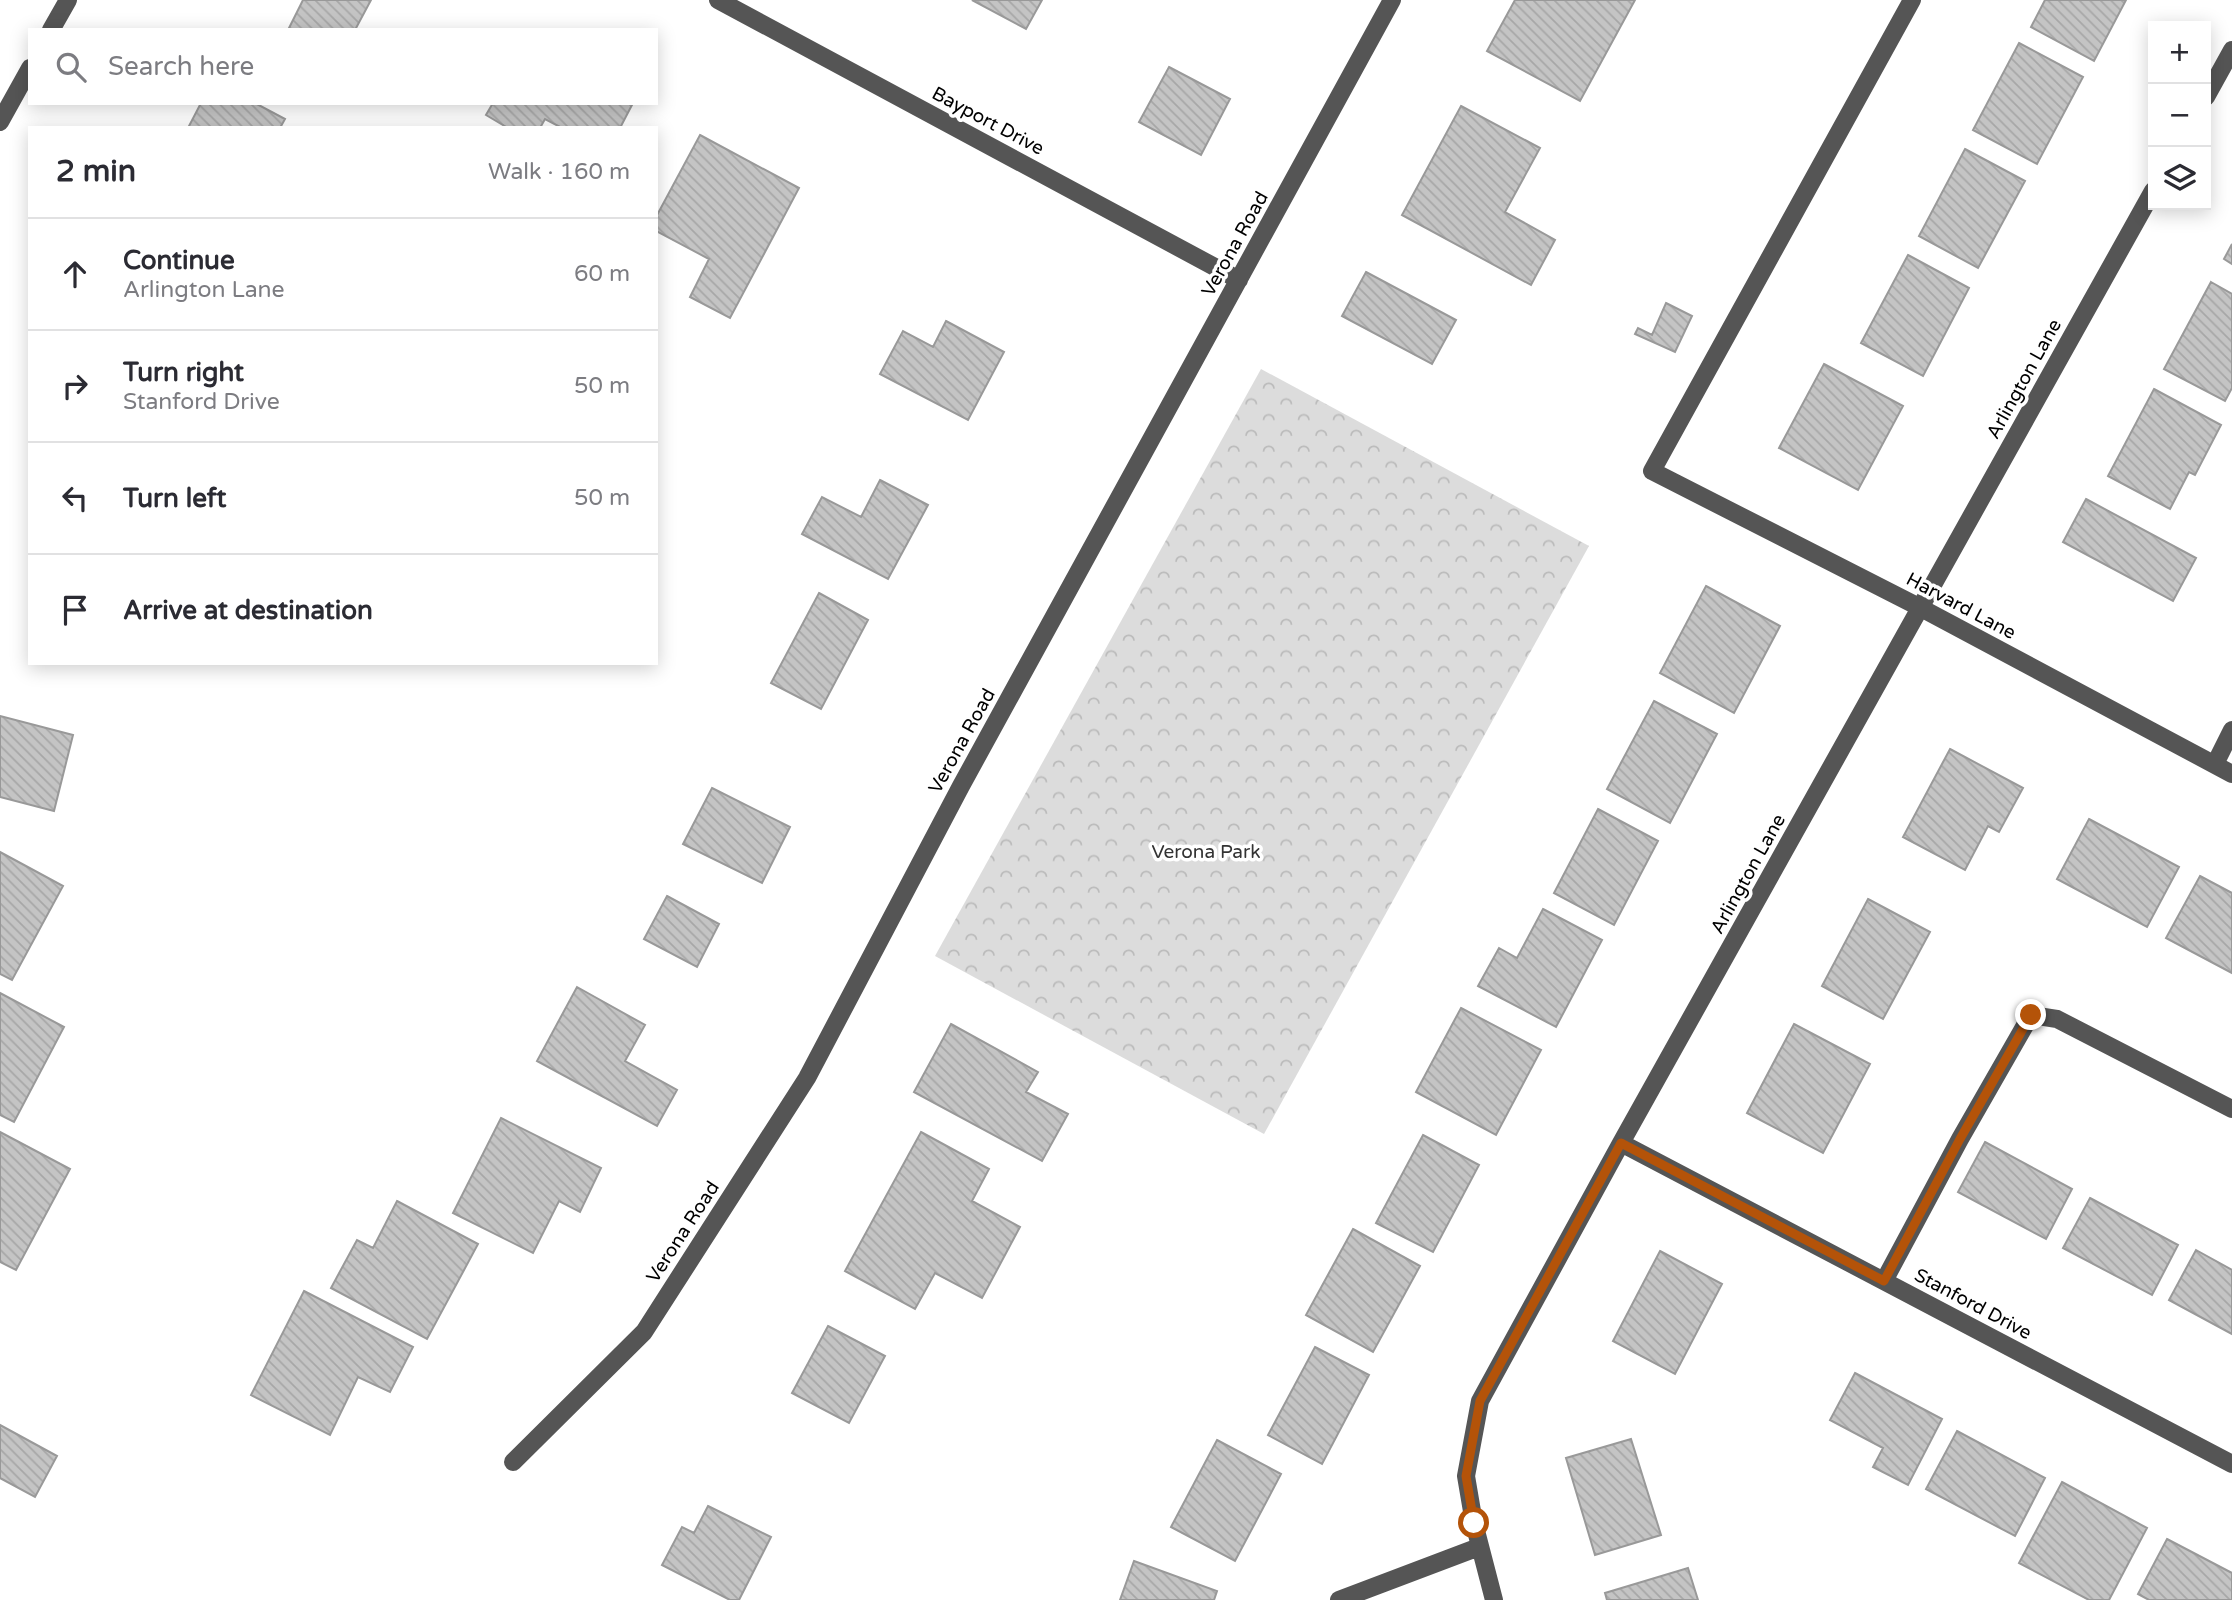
<!DOCTYPE html>
<html lang="en">
<head>
<meta charset="utf-8">
<style>
	:root { --surface:#fff; --page:#f7f7f7; --text:#2b2b33; --muted:#7c7c81; --line:#e1e1e2 }
	body { margin:0; font-family:"Varela Round",sans-serif; background:var(--page); color:var(--text) }
	.controls { position:absolute; right:21px; top:21px; display:grid; overflow:hidden; border-radius:0px; box-shadow:0 4px 18px #0003 }
	.controls button { width:63px; height:63px; display:grid; place-items:center; padding:0; border:0; border-bottom:2px solid var(--line); background:var(--surface); color:var(--text); font:35px sans-serif }
	.stop { position:absolute; width:21px; height:21px; margin:-16px; border:5px solid #b45309; border-radius:50%; background:#fff }
	.stop.end { background:#b45309; border-color:#fff; box-shadow:0 2px 7px #0008 }
	.list { margin:0; padding:0; list-style:none }
	h2 { display:flex; justify-content:space-between; align-items:center; height:91px; margin:0; padding:0 28px; font-size:30px }
	h2 small { font-size:23px; font-weight:400; color:var(--muted) }
	.list li { display:grid; grid-template-columns:46px 1fr auto; gap:21px; align-items:center; box-sizing:border-box; height:112px; padding:0 28px; border-top:2px solid var(--line) }
	.list b { display:block; font-size:26px; white-space:nowrap }
	.list p { margin:0; font-size:23px; white-space:nowrap; color:var(--muted) }
	.list em { font-size:23px; font-style:normal; color:var(--muted) }
	.icon { flex:none; width:38px; height:38px; fill:none; stroke:currentColor; stroke-width:2; stroke-linecap:round; stroke-linejoin:round }
	.map { position:relative; flex:none; width:2232px; height:1600px; overflow:hidden }
	.search { position:absolute; background:var(--surface); box-shadow:0 4px 18px #0003; left:28px; top:28px; width:630px; height:77px; display:flex; align-items:center; gap:18px; box-sizing:border-box; padding:0 24px; border-radius:0px; color:var(--muted); font-size:26px }
	.panel { position:absolute; background:var(--surface); box-shadow:0 4px 18px #0003; left:28px; top:126px; width:630px; height:539px; border-radius:0px }
	.map>svg:first-child { display:block }
	.park { fill:url(#park-crowns) }
	.building { fill:url(#building-back-hatch); stroke:#999; stroke-width:2 }
	.lines { fill:none; stroke-linecap:round; stroke-linejoin:round }
	.minor { stroke:#555; stroke-width:18 }
	.route { stroke:#b45309; stroke-width:9 }
	.labels { text-anchor:middle; dominant-baseline:central; stroke-width:7; stroke-linejoin:round; paint-order:stroke }
	.street-label { font-size:19px; fill:#000; stroke:#fff }
	.park-label { font-size:19px; fill:#333; stroke:#fff }
</style>
</head>
<body>
<div class="map">
<svg width="2232" height="1600" viewBox="0 0 2232 1600">
	<defs>
		<pattern id="park-crowns" width="20" height="18" patternUnits="userSpaceOnUse" patternTransform="scale(1.75)"><rect width="20" height="18" fill="#dcdcdc"/><path d="M2 6a3 3 0 1 1 6 0M12 15a3 3 0 1 1 6 0" fill="none" stroke="#bbb"/></pattern>
		<pattern id="building-back-hatch" width="6" height="6" patternUnits="userSpaceOnUse" patternTransform="scale(1.75)"><rect width="6" height="6" fill="#c4c4c4"/><path d="M-1 5l2 2M0 0l6 6M5-1l2 2" fill="none" stroke="#a7a7a7"/></pattern>
	</defs>
	<rect width="100%" height="100%" fill="#fff"/>
	<path class="park" d="M1261,369L1589,546L1264,1134L935,956Z"/>
	<path class="building" d="M303,0H371L355,30H288Z
		M972,0H1042L1026,29Z
		M1515,0H1635L1580,101L1487,51Z
		M2045,0H2126L2094,61L2031,27Z
		M2019,43L2083,77L2037,164L1973,130Z
		M1169,67L1230,99L1201,155L1139,122Z
		M201,103H255L285,119L280,128H188Z
		M493,103H633L620,128H562L545,119L540,128H508L486,115Z
		M1461,106L1540,148L1505,212L1555,240L1531,285L1402,215Z
		M700,135L799,188L730,318L690,297L709,259L656,231V217Z
		M1965,149L2025,181L1978,268L1919,236Z
		M2232,244V264L2224,259Z
		M1908,255L1969,288L1923,376L1861,343Z
		M1366,272L1456,320L1432,364L1342,316Z
		M2211,282L2232,294V388L2225,401L2164,369Z
		M1666,303L1692,316L1675,352L1635,334L1638,328L1652,335Z
		M946,321L1004,352L968,420L880,374L903,331L933,347Z
		M1824,364L1903,406L1858,490L1779,448Z
		M2154,389L2221,425L2195,475L2189,472L2170,509L2108,476Z
		M880,480L928,505L888,579L802,534L822,497L861,517Z
		M2086,499L2196,558L2173,601L2063,542Z
		M1706,586L1780,626L1734,713L1660,673Z
		M819,593L868,620L821,709L771,683Z
		M1654,701L1717,734L1670,823L1607,789Z
		M0,716L73,735L54,811L0,797Z
		M1950,749L2023,788L1999,832L1988,826L1965,870L1903,837Z
		M712,788L790,827L762,883L683,844Z
		M1598,809L1658,841L1614,925L1554,893Z
		M2089,819L2179,867L2147,927L2057,879Z
		M0,852L63,886L12,980L0,974Z
		M2200,876L2232,893V973L2166,938Z
		M667,896L719,924L697,967L644,939Z
		M1868,899L1930,932L1883,1019L1822,986Z
		M1543,909L1602,940L1556,1027L1478,986L1499,948L1517,958Z
		M577,987L645,1025L625,1061L677,1090L657,1126L537,1061Z
		M0,993L64,1027L14,1122L0,1115Z
		M1461,1008L1541,1050L1496,1135L1416,1092Z
		M951,1024L1038,1072L1026,1092L1068,1114L1042,1161L914,1092Z
		M1794,1024L1870,1064L1823,1153L1747,1113Z
		M501,1118L601,1168L580,1212L559,1201L533,1253L453,1213Z
		M0,1132L70,1169L16,1270L0,1262Z
		M921,1132L989,1169L972,1201L1020,1227L982,1298L935,1273L915,1309L845,1271Z
		M1423,1135L1479,1165L1433,1252L1376,1223Z
		M1985,1142L2072,1189L2046,1239L1958,1192Z
		M2090,1198L2178,1245L2152,1295L2063,1248Z
		M397,1201L478,1244L427,1339L331,1288L357,1240L373,1248Z
		M1353,1229L1420,1266L1373,1352L1306,1315Z
		M2196,1250L2232,1270V1334L2169,1300Z
		M1660,1251L1722,1284L1675,1374L1613,1341Z
		M304,1291L413,1347L390,1392L358,1377L330,1435L251,1395Z
		M828,1326L885,1356L849,1423L792,1393Z
		M1315,1347L1369,1375L1322,1464L1268,1435Z
		M1855,1373L1942,1419L1908,1485L1873,1467L1883,1448L1830,1420Z
		M0,1425L57,1456L35,1497L0,1478Z
		M1957,1431L2045,1478L2015,1536L1926,1489Z
		M1631,1439L1661,1535L1595,1555L1566,1458Z
		M1217,1440L1281,1474L1235,1561L1171,1527Z
		M2062,1482L2147,1528L2109,1600H2089L2019,1563Z
		M708,1506L771,1537L739,1600H730L662,1565L682,1527L694,1533Z
		M2167,1539L2232,1573V1600H2149L2138,1594Z
		M1134,1561L1217,1591L1214,1600H1120Z
		M1688,1568L1698,1600H1607L1605,1593Z"/>
	<g class="lines">
		<path class="minor" d="M718,0L1239,280
			M1912,0L1652,471L1921,608L2232,774
			M51,30L68,0
			M2206,97L2232,50
			M0,122L30,68
			M2215,764L2232,730
			M1621,1143L2232,1464
			M1884,1281L1960,1139L2031,1015L2057,1019L2232,1109
			M513,1462L644,1332L807,1078L961,786L1392,0
			M1339,1600L1479,1547
			M1494,1600L1474,1523L1466,1476L1480,1401L1621,1143L2153,191"/>
	</g>
	<g class="lines">
		<path class="route" d="M1474,1523L1466,1476L1480,1401L1621,1143L1884,1281L1960,1139L2031,1015"/>
	</g>
	<g class="labels">
		<g class="street-label">
			<text transform="translate(988 121) rotate(28)">Bayport Drive</text>
			<text transform="translate(1235 244) rotate(-61)">Verona Road</text>
			<text transform="translate(2024 379) rotate(-61)">Arlington Lane</text>
			<text transform="translate(1961 606) rotate(28)">Harvard Lane</text>
			<text transform="translate(962 741) rotate(-61)">Verona Road</text>
			<text transform="translate(1748 874) rotate(-61)">Arlington Lane</text>
			<text transform="translate(683 1232) rotate(-57)">Verona Road</text>
			<text transform="translate(1973 1304) rotate(28)">Stanford Drive</text>
		</g>
		<g class="park-label">
			<text x="1206" y="852">Verona Park</text>
		</g>
	</g>
</svg>
<div class="controls">
<button>+</button>
<button>−</button>
<button><svg class="icon" aria-label="layers" viewBox="0 0 24 24"><path d="M12 4l9 5-9 5-9-5zM3 14l9 5 9-5"/></svg></button>
</div>
<div class="stop" style="left:1474px;top:1523px"></div>
<div class="stop end" style="left:2031px;top:1015px"></div>
<div class="search"><svg class="icon" aria-label="search" viewBox="0 0 24 24"><circle cx="10" cy="10" r="6"/><path d="M15 15l6 6"/></svg>Search here</div>
<section class="panel">
<h2>2 min<small>Walk · 160 m</small></h2>
<ul class="list">
<li><svg class="icon" aria-label="ahead" viewBox="0 0 24 24"><path d="M12 20V5M6 11l6-6 6 6"/></svg><div><b>Continue</b><p>Arlington Lane</p></div><em>60 m</em></li>
<li><svg class="icon" aria-label="right" viewBox="0 0 24 24"><path d="M7 20v-9h11M14 6l5 5-5 5"/></svg><div><b>Turn right</b><p>Stanford Drive</p></div><em>50 m</em></li>
<li><svg class="icon" aria-label="left" viewBox="0 0 24 24"><path d="M17 20v-9H6M10 6l-5 5 5 5"/></svg><div><b>Turn left</b></div><em>50 m</em></li>
<li><svg class="icon" aria-label="arrive" viewBox="0 0 24 24"><path d="M6 21V4h12l-3 4 3 4H6"/></svg><div><b>Arrive at destination</b></div></li>
</ul>
</section>
</div>
</body>
</html>
